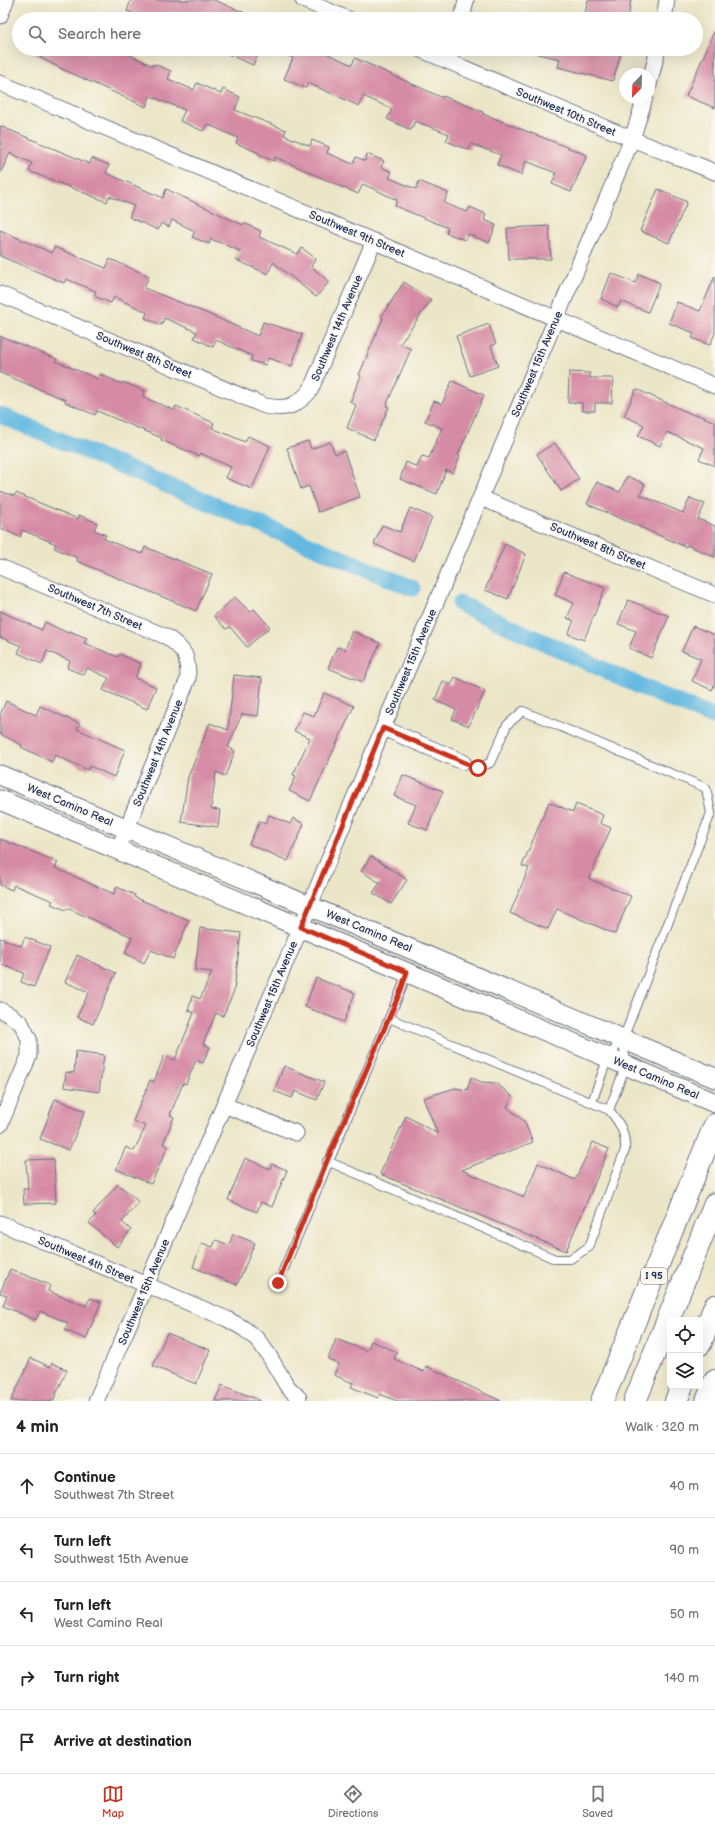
<!DOCTYPE html>
<html lang="en">
<head>
<meta charset="utf-8">
<style>
	:root { --surface:#fff; --page:#f2f2f2; --text:#222; --muted:#767676; --line:#e0e0e0; --accent:#c8321e }
	body { margin:0; font-family:"Balsamiq Sans",sans-serif; background:var(--page); color:var(--text) }
	.controls { position:absolute; right:12px; bottom:12px; display:grid; overflow:hidden; border-radius:6px; box-shadow:0 4px 16px #0002 }
	.controls button { width:36px; height:36px; display:grid; place-items:center; padding:0; border:0; border-bottom:1px solid var(--line); background:var(--surface); color:var(--text); font:20px sans-serif }
	.compass { position:absolute; left:619px; top:68px; width:36px; height:36px; border-radius:50%; background:var(--surface); box-shadow:0 4px 16px #0002; rotate:203deg }
	.stop { position:absolute; width:12px; height:12px; margin:-9px; border:3px solid #c8321e; border-radius:50%; background:#fff }
	.stop.end { background:#c8321e; border-color:#fff; box-shadow:0 1px 4px #0008 }
	.list { margin:0; padding:0; list-style:none }
	h2 { display:flex; justify-content:space-between; align-items:center; height:52px; margin:0; padding:0 16px; font-size:17px }
	h2 small { font-size:13px; font-weight:400; color:var(--muted) }
	.list li { display:grid; grid-template-columns:26px 1fr auto; gap:12px; align-items:center; box-sizing:border-box; height:64px; padding:0 16px; border-top:1px solid var(--line) }
	.list b { display:block; font-size:15px; white-space:nowrap }
	.list p { margin:0; font-size:13px; white-space:nowrap; color:var(--muted) }
	.list em { font-size:13px; font-style:normal; color:var(--muted) }
	.icon { flex:none; width:22px; height:22px; fill:none; stroke:currentColor; stroke-width:2; stroke-linecap:round; stroke-linejoin:round }
	.map { position:relative; flex:none; width:715px; height:1401px; overflow:hidden }
	.search { position:absolute; background:var(--surface); box-shadow:0 4px 16px #0002; left:12px; right:12px; top:12px; height:44px; display:flex; align-items:center; gap:10px; box-sizing:border-box; padding:0 14px; border-radius:22px; color:var(--muted); font-size:15px }
	.sheet { height:372px; background:var(--surface) }
	nav { display:flex; justify-content:space-around; align-items:center; box-sizing:border-box; height:56px; border-top:1px solid var(--line); background:var(--surface); font-size:11px; color:var(--muted) }
	nav a { display:grid; justify-items:center; gap:2px }
	nav .on { color:var(--accent) }
	.map>svg:first-child { display:block }
	.lines { fill:none; stroke-linecap:round; stroke-linejoin:round }
	.canal { stroke:#65b9e1; stroke-width:17 }
	.building { fill:#d68ba5 }
	.service-casing { stroke:#646f83; stroke-width:10 }
	.minor-casing { stroke:#646f83; stroke-width:17 }
	.tertiary-casing { stroke:#646f83; stroke-width:21 }
	.motorway-casing { stroke:#646f83; stroke-width:24 }
	.service { stroke:#fff; stroke-width:8 }
	.minor { stroke:#fff; stroke-width:15 }
	.tertiary { stroke:#fff; stroke-width:19 }
	.motorway { stroke:#fff; stroke-width:22 }
	.route { stroke:#c8321e; stroke-width:5 }
	.labels { text-anchor:middle; dominant-baseline:central; stroke-width:3; stroke-linejoin:round; paint-order:stroke }
	.shield { fill:#fbf7ec; stroke:#5e6b89; stroke-width:1 }
	.shield-label { font-size:10px; font-weight:bold; fill:#1b2f5e }
	.street-label { font-size:11px; fill:#1b2f5e; stroke:#fbf7ec }
</style>
</head>
<body>
<div class="map">
<svg width="715" height="1401" viewBox="0 0 715 1401">
	<rect width="100%" height="100%" fill="#fbf7ec"/>
	<filter id="ink" filterUnits="userSpaceOnUse"><feTurbulence type="fractalNoise" baseFrequency=".025" numOctaves="2"/><feDisplacementMap in="SourceGraphic" scale="8" xChannelSelector="R" yChannelSelector="G"/><feConvolveMatrix kernelMatrix="1 2 1 2 8 2 1 2 1" color-interpolation-filters="sRGB"/></filter>
	<filter id="wash" filterUnits="userSpaceOnUse"><feTurbulence type="fractalNoise" baseFrequency=".012" numOctaves="4" result="noise"/><feDisplacementMap in="SourceGraphic" scale="16" xChannelSelector="R" yChannelSelector="G"/><feGaussianBlur stdDeviation="0.9" result="paint"/><feColorMatrix in="noise" values="0 0 0 0 0 0 0 0 0 0 0 0 0 0 0 0 0 1.4 0 .05"/><feComposite in="paint" operator="in"/></filter>
	<g filter="url(#wash)">
		<rect width="100%" height="100%" fill="#ece6c8"/>
		<g class="lines">
			<path class="canal" d="M0,415L412,588
				M460,604L655,693L715,718"/>
		</g>
		<g id="blocks">
			<path class="building" d="M131,0H214L259,19H147L127,11Z
				M588,0H631L628,19H584Z
				M715,30V108L686,96Z
				M25,49H117L153,66L154,64L171,71L168,79L194,90L197,83L221,94L223,89L240,97L235,110L286,130L284,135L310,146L312,140L329,147L327,153L353,164L356,157L365,161L367,154L384,161L381,167L392,172L389,178L416,189L419,181L448,193L444,203L467,212L470,207L486,214L484,220L496,225L489,243L468,234L465,240L446,233L448,228L395,206L397,200L363,184L358,194L275,157L274,161L259,155V153L236,143L238,138L207,124L203,131L180,121L185,110L150,96L146,107L60,68Z
				M216,49H260L253,65Z
				M272,49H317L352,65L355,58L443,98V96L483,112V114L587,155L571,192L552,184L556,173L526,161L521,175L497,165L501,155L471,144L469,150L446,141L449,134L415,121L411,130L387,119L392,109L363,96L359,106L308,83L306,88L284,79L293,58Z
				M538,49H622L613,81L558,67L560,59L538,54Z
				M0,126L90,164L92,158L109,165L106,173L163,198L166,189L243,225L244,223L261,231L259,237L297,254L302,248L316,259L311,266L329,282L316,297L273,262L268,274L236,260L240,251L211,239L209,244L192,237L195,231L172,220L169,227L161,223L158,230L129,217L134,206L109,196L107,202L29,171L32,163L10,153L0,174Z
				M658,189L687,202L669,243L640,231Z
				M549,226L551,259H509L507,228Z
				M0,230L52,253L54,247L106,268L110,259L149,276L144,288L206,313L258,336L263,322L302,334L292,366L268,358L266,365L251,361L252,356L216,340L213,347L194,338L197,332L164,318L162,325L145,318L147,312L114,297L111,303L94,296L96,291L66,279L64,283L0,256Z
				M611,273L635,283L639,274L660,283L648,312L621,301L618,307L601,299Z
				M715,276V333L710,345L692,338L694,333L669,323L677,302L700,311Z
				M404,282L431,300L400,344L411,349L386,406L389,407L374,440L347,428L356,405L350,402L361,376L359,375L383,318L381,317Z
				M489,324L496,344L491,346L498,366L470,376L456,336Z
				M0,336L57,359L56,361L98,379L100,374L122,384L123,382L145,391L143,397L174,410L176,406L214,423L212,428L245,442L248,436L270,446L252,489L226,478L231,467L200,453L199,456L161,440L162,438L97,411L95,415L65,402L66,400L0,373Z
				M569,372L590,373V378H613L612,403H595V411H582V403H568Z
				M452,381L484,395L458,455L460,456L453,473L446,470L437,494L400,479L406,462L417,467L422,456L429,458L442,428L425,421L434,401L442,404Z
				M636,389L696,416V414L715,422V466L699,459L704,448L667,432L660,446L638,436L644,425L624,416Z
				M308,441L311,449L330,442L335,454L344,451L360,497L318,512L309,486L301,489L287,448Z
				M555,443L579,479L561,491L537,454Z
				M627,476L645,484L640,495L683,513L690,498L705,504L698,519L715,526V557L687,545L686,547L587,504L597,482L620,492Z
				M0,491L14,496L16,493L78,519L79,515L97,523L94,530L106,535L104,539L142,554L145,547L212,574L196,611L77,561L78,558L54,548L56,544L22,530L20,537L0,528Z
				M410,508L432,517L414,561L374,544L382,525L400,532Z
				M505,544L526,554L508,599L485,590Z
				M564,572L605,588L584,640L568,634L574,621L567,618L574,603L555,595Z
				M235,597L250,612L254,609L270,627L247,647L230,627L226,629L214,616Z
				M628,600L669,616L651,658L629,648L636,631L618,624Z
				M0,611L42,630L45,622L68,633L69,631L87,638L84,643L118,657L119,654L141,664L135,678L156,687L147,709L103,690L109,678L87,668L84,675L67,668L70,661L47,651L42,664L18,653L21,646L0,637Z
				M693,626L715,635V683L712,690L692,681L701,659L682,651Z
				M352,631L380,643L363,682L328,668L337,647L345,650Z
				M234,675L262,678L258,716L242,714L228,747L235,751L225,776L216,772L211,809L220,810L218,827L181,822L188,777L210,723L228,730Z
				M455,677L485,691L469,726L452,719L456,710L435,700L443,681L451,685Z
				M324,693L354,706L310,801L289,791L296,776L293,775L310,738L294,731L303,712L314,716Z
				M6,701L36,715L40,706L80,724L77,729L125,750L114,777L90,766L88,770L55,755L52,762L21,747L22,745L0,734V715Z
				M403,775L443,791L427,830L408,823L416,805L394,796Z
				M549,802L573,812L576,804L603,815L600,823L611,828L589,879L631,896L615,934L557,909L548,929L510,913L529,868L522,866Z
				M269,815L290,824L293,818L304,824L288,861L249,844L260,821L265,824Z
				M0,839L58,862L55,868L114,894L117,887L135,895L134,897L189,920L173,959L151,950L144,963L125,953L132,937L67,908L66,910L51,904L53,901L14,885L12,890L0,885Z
				M371,856L407,880L391,904L373,893L380,883L361,871Z
				M200,928L241,933L234,991L223,1016L216,1013L203,1044L210,1047L203,1063L196,1060L186,1084L183,1083L170,1115L174,1117L163,1144L168,1146L151,1184L116,1169L126,1147L134,1151L146,1126L133,1121L150,1080L154,1082L164,1056L175,1060L194,1013L188,1010L193,996L200,999L212,972L195,970Z
				M25,937L50,947L34,987L21,982L24,973L0,964V938L21,946Z
				M77,955L116,973L93,1024L77,1017L89,992L65,982Z
				M316,978L355,993L344,1022L305,1007Z
				M76,1051L104,1055L99,1092L64,1087L66,1072L74,1073Z
				M284,1066L324,1082L317,1100L295,1091L292,1098L274,1091Z
				M471,1077L481,1082L496,1083L512,1096L507,1107L524,1121L533,1142L462,1170L524,1197L538,1163L575,1180L593,1142L609,1149L566,1251L380,1174L406,1116L438,1134L423,1098L455,1088L467,1090Z
				M55,1099L85,1111L69,1150L40,1139Z
				M245,1158L270,1169L272,1164L287,1170L272,1207L261,1202L257,1212L228,1200Z
				M54,1159L56,1203L24,1204L23,1189H28L26,1160Z
				M118,1184L139,1202L122,1222L131,1230L117,1247L89,1223L96,1215L93,1213Z
				M233,1234L255,1243L237,1285L193,1267L202,1243L213,1247L216,1240L229,1245Z
				M10,1269L50,1285L48,1291L86,1306L90,1298L101,1302L86,1339L65,1330L68,1323L40,1311L36,1320L3,1306L7,1295L0,1293Z
				M167,1333L210,1350L196,1384L153,1366Z
				M336,1339L367,1351L371,1341L397,1352L394,1359L424,1372L426,1366L501,1401H397L380,1394L378,1398L351,1387L353,1383L334,1375L339,1364L328,1359Z
				M31,1358L50,1367L52,1363L67,1370L53,1401H11Z
				M222,1385L261,1401H215Z"/>
		</g>
	</g>
	<g filter="url(#ink)">
		<use href="#blocks" fill-opacity="0" stroke="#646f83" stroke-width="1"/>
		<g class="lines">
			<defs>
				<path id="service" d="M463,762L477,768L490,763L507,725L523,711L706,788L711,813L623,1039L608,1057L592,1102
					M609,1110L626,1065L623,1040
					M327,1161L555,1259H570L589,1247L625,1150C626,1133 620,1123 609,1110L389,1018L401,990L407,972
					M278,1283L389,1018"/>
				<path id="minor" d="M303,0L348,19
					M0,16L6,0
					M462,19L466,0
					M664,19L667,0
					M419,49L632,139L715,172
					M0,83L715,386
					M649,85L658,49
					M0,294L265,406C287,410 295,407 310,391L374,241
					M481,498L715,595
					M0,567L167,637C186,651 188,656 188,679L118,850
					M383,728L463,762
					M0,1010L8,1014L21,1023L29,1039V1056L0,1125
					M224,1105L296,1133
					M0,1223L227,1319L243,1328L257,1339L268,1354L287,1386L299,1398
					M96,1401L301,927L383,728L632,139L645,98"/>
				<path id="tertiary" d="M0,775L715,1078
					M0,800L715,1103"/>
				<path id="motorway" d="M700,1344L715,1306
					M602,1401L715,1125
					M635,1401L715,1204
					M676,1401L682,1386
					M707,1401L715,1381"/>
			</defs>
			<use href="#service" class="service-casing"/>
			<use href="#minor" class="minor-casing"/>
			<use href="#tertiary" class="tertiary-casing"/>
			<use href="#motorway" class="motorway-casing"/>
			<use href="#service" class="service"/>
			<use href="#minor" class="minor"/>
			<use href="#tertiary" class="tertiary"/>
			<use href="#motorway" class="motorway"/>
		</g>
	</g>
	<g class="lines" filter="url(#ink)">
		<path class="route" d="M278,1283L327,1161L401,990L407,972L301,927L383,728L478,768"/>
	</g>
	<g class="labels">
		<rect class="shield" x="641" y="1268" width="26" height="16" rx="3"/>
		<g class="shield-label">
			<text x="654" y="1276">I 95</text>
		</g>
		<g class="street-label">
			<text transform="translate(566 112) rotate(23)">Southwest 10th Street</text>
			<text transform="translate(357 234) rotate(23)">Southwest 9th Street</text>
			<text transform="translate(337 328) rotate(-67)">Southwest 14th Avenue</text>
			<text transform="translate(144 355) rotate(23)">Southwest 8th Street</text>
			<text transform="translate(537 364) rotate(-67)">Southwest 15th Avenue</text>
			<text transform="translate(598 546) rotate(23)">Southwest 8th Street</text>
			<text transform="translate(95 607) rotate(23)">Southwest 7th Street</text>
			<text transform="translate(411 662) rotate(-67)">Southwest 15th Avenue</text>
			<text transform="translate(158 753) rotate(-68)">Southwest 14th Avenue</text>
			<text transform="translate(70 805) rotate(23)">West Camino Real</text>
			<text transform="translate(369 931) rotate(23)">West Camino Real</text>
			<text transform="translate(272 994) rotate(-67)">Southwest 15th Avenue</text>
			<text transform="translate(656 1078) rotate(23)">West Camino Real</text>
			<text transform="translate(86 1260) rotate(23)">Southwest 4th Street</text>
			<text transform="translate(144 1292) rotate(-67)">Southwest 15th Avenue</text>
		</g>
	</g>
</svg>
<div class="controls">
<button><svg class="icon" aria-label="locate" viewBox="0 0 24 24"><circle cx="12" cy="12" r="6"/><path d="M12 2v4M12 18v4M2 12h4M18 12h4"/></svg></button>
<button><svg class="icon" aria-label="layers" viewBox="0 0 24 24"><path d="M12 4l9 5-9 5-9-5zM3 14l9 5 9-5"/></svg></button>
</div>
<svg class="compass" viewBox="-18 -18 36 36"><path d="M0-13l5 13h-10z" fill="#e53935"/><path d="M0 13l5-13h-10z" fill="#767676"/></svg>
<div class="stop" style="left:478px;top:768px"></div>
<div class="stop end" style="left:278px;top:1283px"></div>
<div class="search"><svg class="icon" aria-label="search" viewBox="0 0 24 24"><circle cx="10" cy="10" r="6"/><path d="M15 15l6 6"/></svg>Search here</div>
</div>
<section class="sheet">
<h2>4 min<small>Walk · 320 m</small></h2>
<ul class="list">
<li><svg class="icon" aria-label="ahead" viewBox="0 0 24 24"><path d="M12 20V5M6 11l6-6 6 6"/></svg><div><b>Continue</b><p>Southwest 7th Street</p></div><em>40 m</em></li>
<li><svg class="icon" aria-label="left" viewBox="0 0 24 24"><path d="M17 20v-9H6M10 6l-5 5 5 5"/></svg><div><b>Turn left</b><p>Southwest 15th Avenue</p></div><em>90 m</em></li>
<li><svg class="icon" aria-label="left" viewBox="0 0 24 24"><path d="M17 20v-9H6M10 6l-5 5 5 5"/></svg><div><b>Turn left</b><p>West Camino Real</p></div><em>50 m</em></li>
<li><svg class="icon" aria-label="right" viewBox="0 0 24 24"><path d="M7 20v-9h11M14 6l5 5-5 5"/></svg><div><b>Turn right</b></div><em>140 m</em></li>
<li><svg class="icon" aria-label="arrive" viewBox="0 0 24 24"><path d="M6 21V4h12l-3 4 3 4H6"/></svg><div><b>Arrive at destination</b></div></li>
</ul>
</section>
<nav>
<a class="on"><svg class="icon" aria-label="map" viewBox="0 0 24 24"><path d="M3 6l6-2 6 2 6-2v14l-6 2-6-2-6 2zM9 4v14M15 6v14"/></svg>Map</a>
<a><svg class="icon" aria-label="directions" viewBox="0 0 24 24"><path d="M12 3l9 9-9 9-9-9zM9 14v-3h6M13 9l2 2-2 2"/></svg>Directions</a>
<a><svg class="icon" aria-label="saved" viewBox="0 0 24 24"><path d="M7 4h10v16l-5-4-5 4z"/></svg>Saved</a>
</nav>
</body>
</html>
